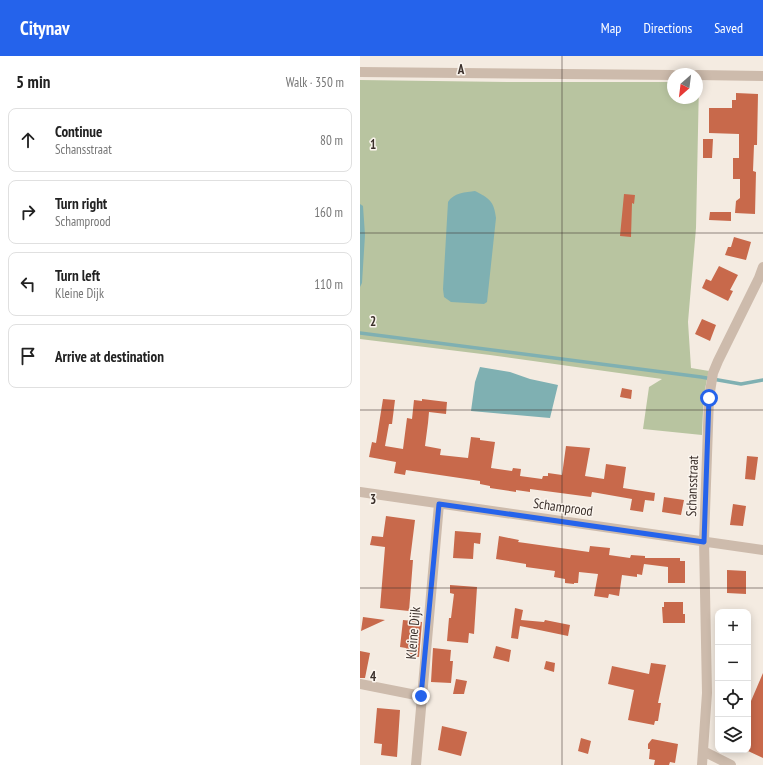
<!DOCTYPE html>
<html lang="en">
<head>
<meta charset="utf-8">
<style>
	:root { --surface:#fff; --page:#f2f2f2; --text:#222; --muted:#767676; --line:#e0e0e0; --accent:#2563eb }
	body { margin:0; font-family:"PT Sans Narrow",sans-serif; background:var(--page); color:var(--text) }
	.controls { position:absolute; right:12px; bottom:12px; display:grid; overflow:hidden; border-radius:8px; box-shadow:0 2px 10px #0003 }
	.controls button { width:36px; height:36px; display:grid; place-items:center; padding:0; border:0; border-bottom:1px solid var(--line); background:var(--surface); color:var(--text); font:20px sans-serif }
	.compass { position:absolute; left:307px; top:12px; width:36px; height:36px; border-radius:50%; background:var(--surface); box-shadow:0 2px 10px #0003; rotate:208deg }
	.stop { position:absolute; width:12px; height:12px; margin:-9px; border:3px solid #2563eb; border-radius:50%; background:#fff }
	.stop.end { background:#2563eb; border-color:#fff; box-shadow:0 1px 4px #0008 }
	.list { margin:0; padding:0; list-style:none }
	h2 { display:flex; justify-content:space-between; align-items:center; height:52px; margin:0; padding:0 16px; font-size:17px }
	h2 small { font-size:13px; font-weight:400; color:var(--muted) }
	.list li { display:grid; grid-template-columns:26px 1fr auto; gap:12px; align-items:center; box-sizing:border-box; height:64px; margin:0 8px 8px; padding:0 8px; border:1px solid var(--line); border-radius:8px }
	.list b { display:block; font-size:15px; white-space:nowrap }
	.list p { margin:0; font-size:13px; white-space:nowrap; color:var(--muted) }
	.list em { font-size:13px; font-style:normal; color:var(--muted) }
	.icon { flex:none; width:22px; height:22px; fill:none; stroke:currentColor; stroke-width:2; stroke-linecap:round; stroke-linejoin:round }
	.map { position:relative; flex:none; width:403px; height:709px; overflow:hidden }
	header { display:flex; align-items:center; gap:24px; box-sizing:border-box; height:56px; padding:0 20px; background:var(--accent); color:#fff }
	header strong { font-size:19px }
	nav { display:flex; gap:22px; margin-inline-start:auto; font-size:14px }
	main { display:flex }
	aside { flex:1; background:var(--surface) }
	.map>svg:first-child { display:block }
	.green { fill:#b8c4a0 }
	.water { fill:#7fb0b2 }
	.lines { fill:none; stroke-linecap:round; stroke-linejoin:round }
	.stream { stroke:#7fb0b2; stroke-width:3.5 }
	.building { fill:#c8694b }
	.minor { stroke:#cdbbac; stroke-width:10 }
	.route { stroke:#2563eb; stroke-width:5 }
	.grid { fill:none; stroke:#3b302b; stroke-width:1; stroke-opacity:0.55 }
	.labels { text-anchor:middle; dominant-baseline:central; stroke-width:3; stroke-linejoin:round; paint-order:stroke }
	.street-label { font-size:14px; fill:#3b302b; stroke:#fbf5ee }
	.grid-label { font-size:13px; text-anchor:middle; font-weight:bold; fill:#3b302b; stroke:#fbf5ee; stroke-width:3; stroke-linejoin:round; paint-order:stroke }
</style>
</head>
<body>
<header>
<strong>Citynav</strong>
<nav><a>Map</a><a>Directions</a><a>Saved</a></nav>
</header>
<main>
<aside>
<h2>5 min<small>Walk · 350 m</small></h2>
<ul class="list">
<li><svg class="icon" aria-label="ahead" viewBox="0 0 24 24"><path d="M12 20V5M6 11l6-6 6 6"/></svg><div><b>Continue</b><p>Schansstraat</p></div><em>80 m</em></li>
<li><svg class="icon" aria-label="right" viewBox="0 0 24 24"><path d="M7 20v-9h11M14 6l5 5-5 5"/></svg><div><b>Turn right</b><p>Schamprood</p></div><em>160 m</em></li>
<li><svg class="icon" aria-label="left" viewBox="0 0 24 24"><path d="M17 20v-9H6M10 6l-5 5 5 5"/></svg><div><b>Turn left</b><p>Kleine Dijk</p></div><em>110 m</em></li>
<li><svg class="icon" aria-label="arrive" viewBox="0 0 24 24"><path d="M6 21V4h12l-3 4 3 4H6"/></svg><div><b>Arrive at destination</b></div></li>
</ul>
</aside>
<div class="map">
<svg width="403" height="709" viewBox="0 0 403 709">
	<rect width="100%" height="100%" fill="#f4ebe1"/>
	<path class="green" d="M0,24L147,26H313V42H337V26H339L336,172L328,266L331,312L349,315C343,336 343,358 342,379L283,373L289,331L302,323L130,299L0,283Z"/>
	<path class="water" d="M115,135C129,142 134,145 136,162L127,246L124,248L91,246L84,241L83,233L88,146C93,137 106,136 115,135Z
		M0,148L3,150L5,179L2,227L0,231Z
		M120,311L150,316L170,323L198,329L190,362L111,355L115,326Z"/>
	<g class="lines">
		<path class="stream" d="M0,277L341,321L381,328L403,324"/>
	</g>
	<path class="building" d="M376,37L398,38L397,89H394L393,115L396,116L395,158L375,157L376,145L380,142V123H373V102H379V78L349,77V52H372V44H376Z
		M343,83H353L352,102H343Z
		M264,138L275,139L274,148L272,147L271,181L260,180Z
		M350,156H371V165L349,164Z
		M374,181L391,186L386,204L365,199L368,191H371Z
		M359,210L378,219L370,234L373,235L368,245L342,232L346,223L351,225Z
		M342,263L356,269L350,285L335,278Z
		M262,332L272,334L271,343L260,341Z
		M23,343L35,344L32,368H29L25,390L43,393L47,362L52,363L54,344L62,345V343L87,346L86,358L69,356L68,367L65,390L81,393L80,399L108,402L111,381L120,382V384L135,386L131,412L152,415L153,412L161,413L160,420L182,423L183,420H188V417L202,419L206,390L230,392L225,420L244,423L246,408L266,411L263,432L295,437L294,445L285,444L283,456L270,454L272,443L232,436L231,441L170,433V436L156,434V436L130,432V430L120,428V425L46,414L45,419L34,417L36,406L9,401L12,386L16,387Z
		M387,400L398,401L395,424L385,423Z
		M304,441L324,444L321,459L302,456Z
		M373,448L386,450L383,470L370,469Z
		M26,460L55,464L50,504H53L49,555L20,552L25,491L10,489L12,480L23,481Z
		M95,475L121,477L120,488L114,487L113,503L93,502Z
		M139,480L159,484L158,486L229,496L230,490L250,492L249,499L270,502L271,499L285,500V502H320V505H325V527H308V511L284,508L282,519L277,518V521L262,519L259,540L249,538L248,542L234,540L238,518L219,516L218,527H214V528L205,527V523L194,521L195,515L166,511V508L136,503Z
		M367,514L386,515V538L367,537Z
		M90,529L117,531L114,578L109,577L108,587L87,585L89,562H91L94,538L90,537Z
		M304,546H323V558H325V567H303L302,551H304Z
		M155,552L163,554L161,564L184,566L185,564L210,569L208,580L160,570L158,583L151,582Z
		M3,561L25,564L1,575Z
		M43,564L62,566L59,601L45,599L46,592L40,591Z
		M136,590L151,594L149,606L133,602Z
		M73,592L91,594L90,605H93L91,627L71,626Z
		M0,595L10,597L5,622H0Z
		M186,605L195,607L194,616L184,613Z
		M291,607L306,609L298,647H301L298,665H295L294,669L268,664L274,634L248,628L252,610L289,618Z
		M403,617V702L388,695V652Z
		M96,623L107,625L104,638H93Z
		M17,652L40,654L37,701L21,699L22,688L14,687Z
		M82,670L107,676L101,700L78,694Z
		M221,682L231,685L228,698L218,695Z
		M292,683L318,688L315,707L310,706L309,709H294L295,704L289,703L290,693H288V688Z"/>
	<g class="lines">
		<path class="minor" d="M0,16L313,19
			M337,19L403,20
			M0,436L403,494
			M0,628L61,640
			M343,695L371,709
			M56,709L79,448
			M342,709L347,637L344,485L349,342L353,317L358,305L399,222L403,211"/>
	</g>
	<g class="lines">
		<path class="route" d="M61,640L79,448L344,486L349,342"/>
	</g>
	<path class="grid" d="M202,0V709M0,177H403M0,354H403M0,532H403"/>
	<g class="labels">
		<g class="street-label">
			<text transform="translate(332 430) rotate(-88)">Schansstraat</text>
			<text transform="translate(203 451) rotate(8)">Schamprood</text>
			<text transform="translate(53 577) rotate(-85)">Kleine Dijk</text>
		</g>
	</g>
	<g class="grid-label">
		<text x="101" y="18">A</text>
		<text x="13" y="93">1</text>
		<text x="13" y="270">2</text>
		<text x="13" y="448">3</text>
		<text x="13" y="625">4</text>
	</g>
</svg>
<div class="controls">
<button>+</button>
<button>−</button>
<button><svg class="icon" aria-label="locate" viewBox="0 0 24 24"><circle cx="12" cy="12" r="6"/><path d="M12 2v4M12 18v4M2 12h4M18 12h4"/></svg></button>
<button><svg class="icon" aria-label="layers" viewBox="0 0 24 24"><path d="M12 4l9 5-9 5-9-5zM3 14l9 5 9-5"/></svg></button>
</div>
<svg class="compass" viewBox="-18 -18 36 36"><path d="M0-13l5 13h-10z" fill="#e53935"/><path d="M0 13l5-13h-10z" fill="#767676"/></svg>
<div class="stop" style="left:349px;top:342px"></div>
<div class="stop end" style="left:61px;top:640px"></div>
</div>
</main>
</body>
</html>
